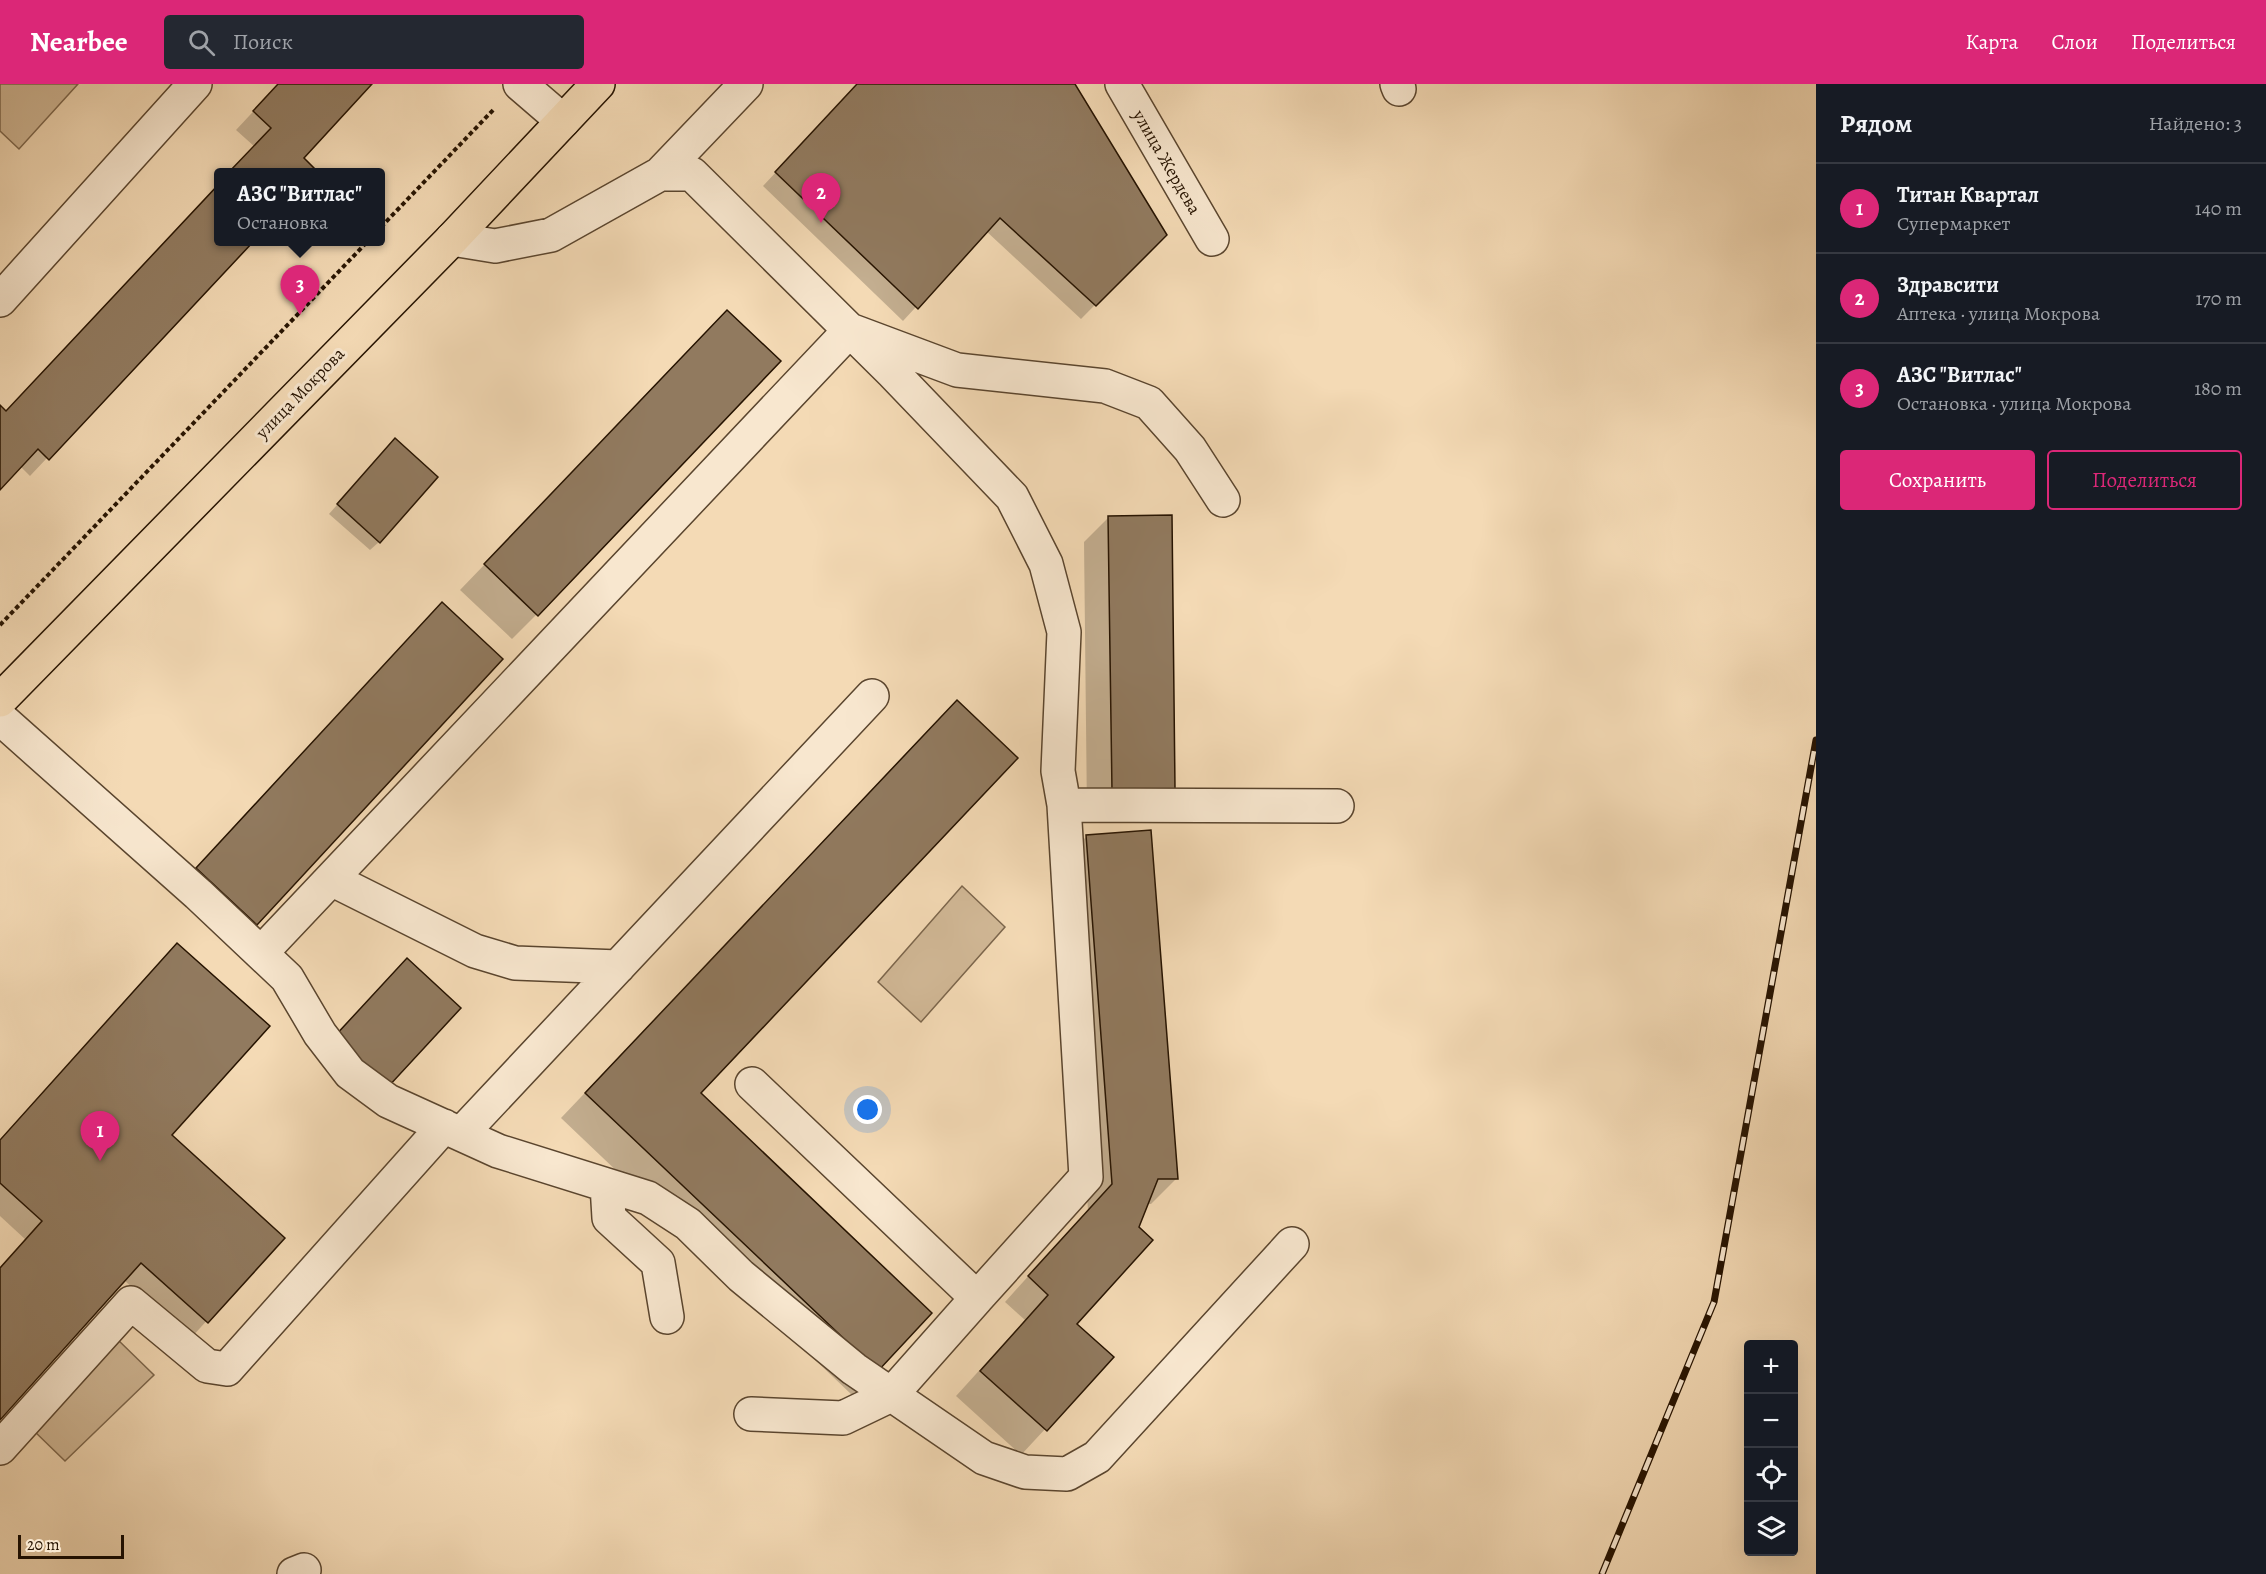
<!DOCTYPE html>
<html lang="ru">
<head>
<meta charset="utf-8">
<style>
	:root { --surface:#171b24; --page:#242831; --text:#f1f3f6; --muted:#9ea1a6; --line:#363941; --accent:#db2777 }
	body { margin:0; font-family:Alegreya,serif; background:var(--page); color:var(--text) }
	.controls { position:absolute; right:18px; bottom:18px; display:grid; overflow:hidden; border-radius:6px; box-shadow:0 6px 24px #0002 }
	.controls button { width:54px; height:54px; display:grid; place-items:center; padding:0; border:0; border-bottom:2px solid var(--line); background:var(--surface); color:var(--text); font:30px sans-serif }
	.scale { position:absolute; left:18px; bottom:15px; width:106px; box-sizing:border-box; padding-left:6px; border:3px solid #261301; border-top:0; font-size:16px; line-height:21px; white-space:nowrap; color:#261301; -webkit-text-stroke:4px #f8e7cf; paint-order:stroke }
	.you { position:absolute; left:868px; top:1026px; width:21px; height:21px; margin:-15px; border:4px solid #fff; border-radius:50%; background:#1a73e8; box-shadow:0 0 0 9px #1a73e833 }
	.badge { display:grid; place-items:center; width:39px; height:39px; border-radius:50%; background:var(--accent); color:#fff; font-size:20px; font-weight:700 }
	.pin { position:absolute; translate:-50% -50px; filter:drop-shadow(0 2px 3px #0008) }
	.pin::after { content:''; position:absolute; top:32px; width:21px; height:18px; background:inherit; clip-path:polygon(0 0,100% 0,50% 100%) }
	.popup { position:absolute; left:214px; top:84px; width:171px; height:78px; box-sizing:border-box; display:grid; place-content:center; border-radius:6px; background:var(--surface); filter:drop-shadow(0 2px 4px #0005); font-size:20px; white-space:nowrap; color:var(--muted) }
	.popup b { font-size:22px; color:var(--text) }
	.popup::after { content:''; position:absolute; left:50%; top:100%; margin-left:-12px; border:12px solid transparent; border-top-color:var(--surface) }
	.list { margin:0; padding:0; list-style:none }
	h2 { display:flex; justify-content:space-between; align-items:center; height:78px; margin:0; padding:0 24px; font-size:26px }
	h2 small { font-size:20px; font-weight:400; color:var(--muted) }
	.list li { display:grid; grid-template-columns:39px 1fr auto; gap:18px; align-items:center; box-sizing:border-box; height:90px; padding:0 24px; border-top:2px solid var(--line) }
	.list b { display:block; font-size:22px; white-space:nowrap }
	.list p { margin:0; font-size:20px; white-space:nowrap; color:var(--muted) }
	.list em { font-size:20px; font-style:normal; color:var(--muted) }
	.actions { display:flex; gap:12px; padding:18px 24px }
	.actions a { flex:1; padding:14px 0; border:2px solid var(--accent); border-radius:6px; text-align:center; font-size:21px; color:var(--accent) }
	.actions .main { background:var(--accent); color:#fff }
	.icon { flex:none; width:33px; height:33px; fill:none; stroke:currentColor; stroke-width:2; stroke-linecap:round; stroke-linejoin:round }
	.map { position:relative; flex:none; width:1816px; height:1490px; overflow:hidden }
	header { display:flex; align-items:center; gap:36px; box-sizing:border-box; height:84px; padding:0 30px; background:var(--accent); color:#fff }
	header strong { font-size:28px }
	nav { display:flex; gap:33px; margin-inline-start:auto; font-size:21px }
	.search { width:420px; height:54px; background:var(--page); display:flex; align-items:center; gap:15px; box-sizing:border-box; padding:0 21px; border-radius:6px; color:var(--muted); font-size:22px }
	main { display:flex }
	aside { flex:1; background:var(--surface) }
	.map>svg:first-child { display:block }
	.pitch { fill:#d1b896; stroke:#7c664c; stroke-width:1.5 }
	.shadow { fill:#0003 }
	.building { fill:#917a5f; stroke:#261301; stroke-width:1.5 }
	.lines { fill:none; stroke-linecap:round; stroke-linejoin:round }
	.minor-casing { stroke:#5a452e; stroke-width:36 }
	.major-casing { stroke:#261301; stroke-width:36 }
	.path { stroke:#261301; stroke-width:4; stroke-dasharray:4.5 3; stroke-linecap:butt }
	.minor { stroke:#f8e7cf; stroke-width:33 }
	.major { stroke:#f4dab5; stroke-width:33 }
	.rail-casing { stroke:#261301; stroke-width:7 }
	.rail { stroke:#f8e7cf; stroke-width:4.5; stroke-dasharray:14; stroke-linecap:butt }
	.labels { text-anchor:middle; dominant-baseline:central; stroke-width:6; stroke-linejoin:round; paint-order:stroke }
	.street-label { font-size:18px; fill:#261301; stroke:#f8e7cf }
</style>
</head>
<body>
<header>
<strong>Nearbee</strong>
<div class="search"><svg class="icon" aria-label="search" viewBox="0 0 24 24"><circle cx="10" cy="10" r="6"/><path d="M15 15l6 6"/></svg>Поиск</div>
<nav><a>Карта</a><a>Слои</a><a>Поделиться</a></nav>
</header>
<main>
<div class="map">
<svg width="1816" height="1490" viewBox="0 0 1816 1490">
	<rect width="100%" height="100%" fill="#f4dab5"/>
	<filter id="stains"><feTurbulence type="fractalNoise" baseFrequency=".00333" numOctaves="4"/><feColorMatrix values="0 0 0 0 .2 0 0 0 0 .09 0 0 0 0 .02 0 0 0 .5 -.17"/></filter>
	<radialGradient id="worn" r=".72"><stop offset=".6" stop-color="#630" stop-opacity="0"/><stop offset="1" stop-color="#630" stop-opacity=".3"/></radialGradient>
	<path class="pitch" d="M0,0H78L19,65L0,47Z
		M962,802L1005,843L921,938L878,898Z
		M116,1254L154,1291L65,1377L31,1344Z"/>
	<path class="shadow" d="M279,0H370L302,74L316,88H230L255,63L236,46Z
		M858,0H1073L1165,150L1081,235L986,147L903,237L763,102Z
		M219,101V158H251L30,392L20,382L0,404V323L6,328Z
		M703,253L537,530L512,555L460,506Z
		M386,365L379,458L370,466L329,430Z
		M1109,433L1173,705L1087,731L1084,458Z
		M424,538L256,840L239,858L180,803Z
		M933,643L698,1009L877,1286L852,1311L561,1034Z
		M1087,752L1176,1095L1151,1120H1146L1075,1240L1112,1273L1021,1371L956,1312L1025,1236L1005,1218L1088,1126L1062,777Z
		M160,878L170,1051L283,1154L189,1256L124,1196L0,1333V1184L26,1156L0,1132V1056Z"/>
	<path class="building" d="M278,0H372L304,74L318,88H229L271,44L253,27Z
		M857,0H1075L1167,151L1096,222L1000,134L918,225L775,88Z
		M219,100V158H253L49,376L38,365L0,406V321L6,327Z
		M727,226L781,277L538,532L484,480Z
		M395,354L438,393L380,459L337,420Z
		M1172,431L1175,705L1112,707L1108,432Z
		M442,518L503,575L257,841L196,784Z
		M957,616L1018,674L701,1009L932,1229L878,1287L585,1009Z
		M1151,746L1178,1095H1158L1139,1143L1153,1156L1077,1240L1114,1273L1047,1347L980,1287L1048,1211L1028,1192L1112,1100L1086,751Z
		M177,859L270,942L172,1051L285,1154L208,1239L141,1179L0,1336V1184L42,1137L0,1099V1056Z
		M407,874L461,924L388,1003L334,953Z"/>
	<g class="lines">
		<defs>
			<path id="minor" d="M520,0L563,37
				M1122,0L1212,155
				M1397,0L1399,5
				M660,90L746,0
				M452,155L495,162L551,151L660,90H692L893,289L1012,413L1046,480L1064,548L1058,687L1064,721L1086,1093L977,1214L752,1000
				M0,216L195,0
				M0,634L198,810L287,894L320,950L350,989L388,1017L498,1067L648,1114L688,1140L741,1192L854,1285L984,1374L1025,1388L1067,1390L1097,1373L1292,1160
				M1064,721L1337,722
				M331,795L475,867L515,879L618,883
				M261,869L850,246L957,286L1105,302L1149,319L1190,365L1223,416
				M461,1050L872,612
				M607,1101L609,1134L658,1179L667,1233
				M751,1330L843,1334L891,1311L977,1214
				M0,1364L131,1219L207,1282L227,1285L444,1042
				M294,1490L304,1486"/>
			<path id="major" d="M0,616L452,155L598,0"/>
		</defs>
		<use href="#minor" class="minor-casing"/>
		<use href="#major" class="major-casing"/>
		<path class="path" d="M381,143L495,24
			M0,541L367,158"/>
		<use href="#minor" class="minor"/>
		<use href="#major" class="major"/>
		<defs>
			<path id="rail" d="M1602,1490L1714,1218L1816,656"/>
		</defs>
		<use href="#rail" class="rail-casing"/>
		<use href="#rail" class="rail"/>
	</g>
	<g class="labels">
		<g class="street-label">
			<text transform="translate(1167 78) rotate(60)">улица Жердева</text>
			<text transform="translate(300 309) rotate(-46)">улица Мокрова</text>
		</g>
	</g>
	<rect width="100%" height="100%" filter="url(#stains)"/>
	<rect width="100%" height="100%" fill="url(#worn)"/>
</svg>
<div class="controls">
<button>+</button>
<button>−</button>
<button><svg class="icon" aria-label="locate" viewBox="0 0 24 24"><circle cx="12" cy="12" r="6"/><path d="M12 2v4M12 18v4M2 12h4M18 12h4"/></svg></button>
<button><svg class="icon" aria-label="layers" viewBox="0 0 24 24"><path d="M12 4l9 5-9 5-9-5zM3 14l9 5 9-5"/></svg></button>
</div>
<div class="scale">20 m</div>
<div class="you"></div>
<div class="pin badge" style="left:100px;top:1077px">1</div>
<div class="pin badge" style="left:821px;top:139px">2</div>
<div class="pin badge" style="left:300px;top:231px">3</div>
<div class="popup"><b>АЗС &quot;Витлас&quot;</b>Остановка</div>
</div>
<aside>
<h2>Рядом<small>Найдено: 3</small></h2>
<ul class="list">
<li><span class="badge">1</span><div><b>Титан Квартал</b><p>Супермаркет</p></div><em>140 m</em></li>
<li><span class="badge">2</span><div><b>Здравсити</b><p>Аптека · улица Мокрова</p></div><em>170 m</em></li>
<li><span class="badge">3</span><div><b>АЗС &quot;Витлас&quot;</b><p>Остановка · улица Мокрова</p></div><em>180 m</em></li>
</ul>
<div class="actions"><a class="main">Сохранить</a><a>Поделиться</a></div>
</aside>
</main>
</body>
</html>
